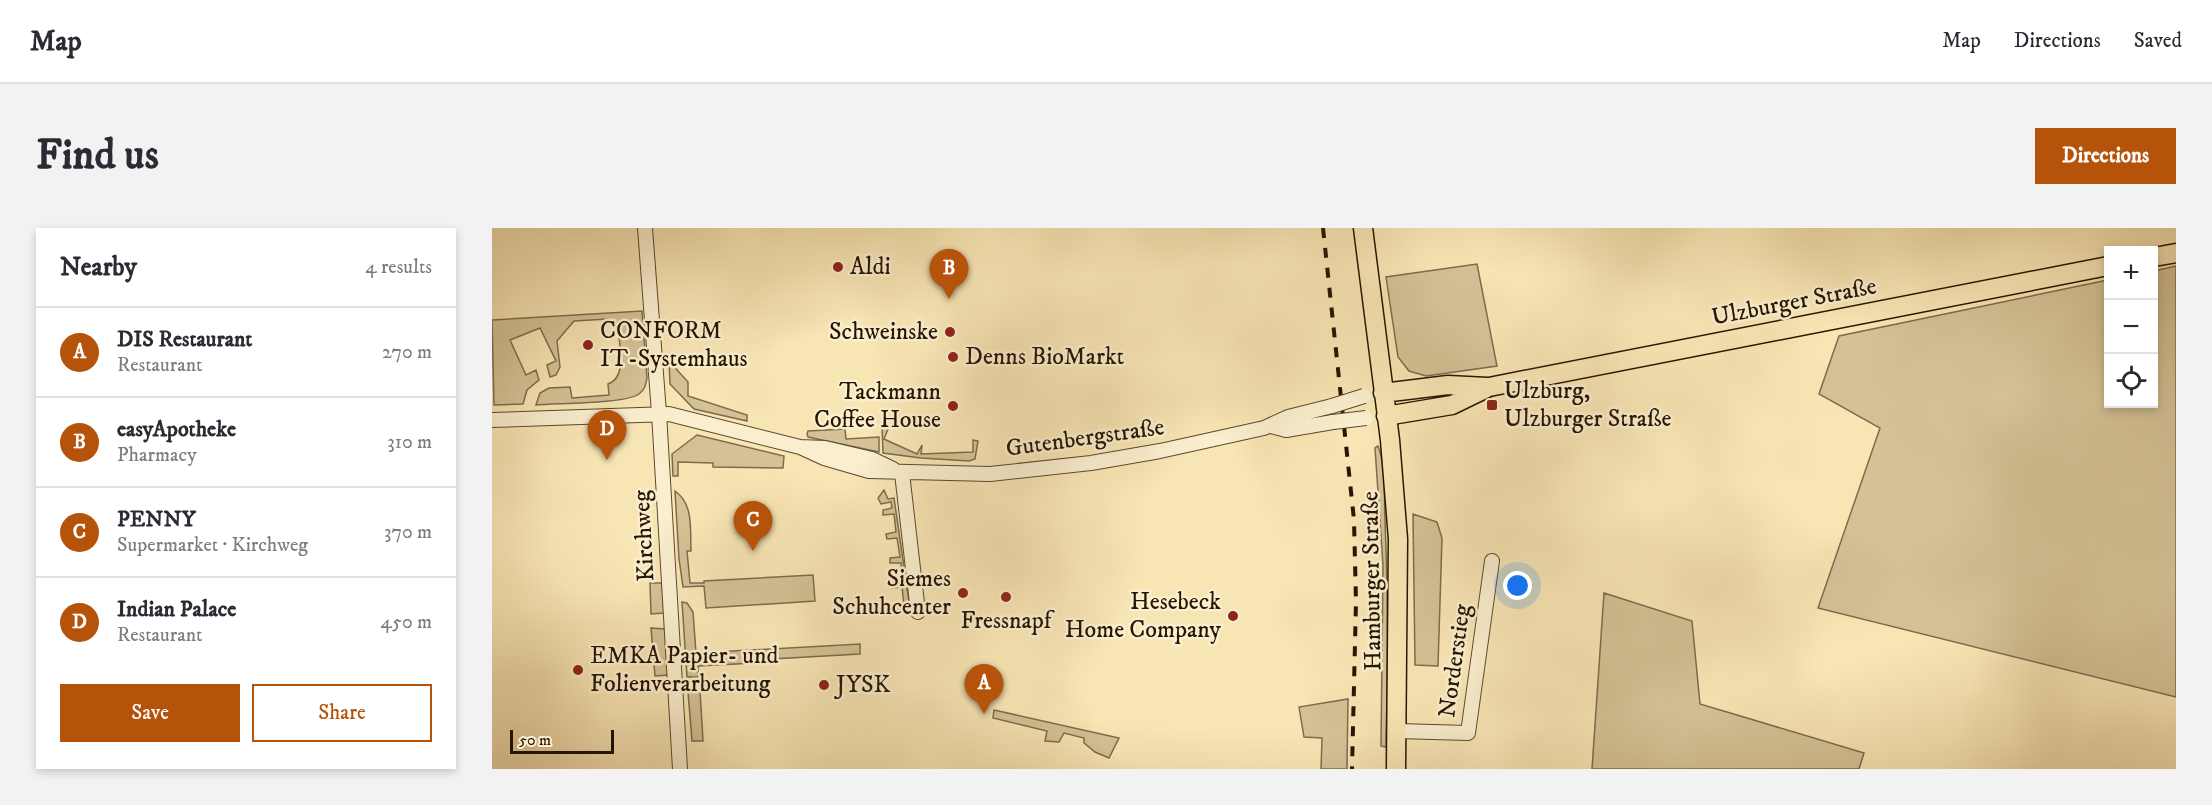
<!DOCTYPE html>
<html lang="en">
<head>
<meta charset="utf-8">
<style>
	:root { --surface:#fff; --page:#f2f2f3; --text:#2b2b33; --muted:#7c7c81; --line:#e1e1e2; --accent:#b45309 }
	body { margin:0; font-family:"IM FELL DW Pica",serif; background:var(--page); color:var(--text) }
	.controls { position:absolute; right:18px; top:18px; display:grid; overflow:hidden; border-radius:0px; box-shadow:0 3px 9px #0003 }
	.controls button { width:54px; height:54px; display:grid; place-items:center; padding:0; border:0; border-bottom:2px solid var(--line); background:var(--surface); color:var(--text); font:30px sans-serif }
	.scale { position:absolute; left:18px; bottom:15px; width:104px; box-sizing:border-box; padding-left:6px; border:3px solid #261502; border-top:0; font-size:16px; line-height:21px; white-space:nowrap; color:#261502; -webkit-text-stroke:4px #faeece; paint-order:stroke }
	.you { position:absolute; left:1026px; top:358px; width:21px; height:21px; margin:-15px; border:4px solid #fff; border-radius:50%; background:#1a73e8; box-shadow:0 0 0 9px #1a73e833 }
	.badge { display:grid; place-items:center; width:39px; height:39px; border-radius:50%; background:var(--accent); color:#fff; font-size:20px; font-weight:700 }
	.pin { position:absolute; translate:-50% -50px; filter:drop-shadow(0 2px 3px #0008) }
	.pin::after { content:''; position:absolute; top:32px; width:21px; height:18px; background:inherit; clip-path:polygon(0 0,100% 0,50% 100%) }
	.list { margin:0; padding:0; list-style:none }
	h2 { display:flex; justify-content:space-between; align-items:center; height:78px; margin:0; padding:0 24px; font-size:26px }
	h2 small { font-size:20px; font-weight:400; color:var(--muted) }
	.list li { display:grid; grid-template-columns:39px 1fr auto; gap:18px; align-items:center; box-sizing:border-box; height:90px; padding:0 24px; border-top:2px solid var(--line) }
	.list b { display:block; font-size:22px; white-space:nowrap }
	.list p { margin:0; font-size:20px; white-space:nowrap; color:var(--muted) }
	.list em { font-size:20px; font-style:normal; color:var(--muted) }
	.actions { display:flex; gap:12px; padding:18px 24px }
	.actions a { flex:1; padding:14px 0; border:2px solid var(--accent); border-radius:0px; text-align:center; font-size:21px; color:var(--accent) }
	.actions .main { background:var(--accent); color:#fff }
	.icon { flex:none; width:33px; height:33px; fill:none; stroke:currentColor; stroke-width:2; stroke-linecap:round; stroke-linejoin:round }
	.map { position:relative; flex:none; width:1684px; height:541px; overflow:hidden; border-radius:0px }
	header { display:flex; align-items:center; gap:36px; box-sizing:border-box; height:84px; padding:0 30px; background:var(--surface); border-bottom:2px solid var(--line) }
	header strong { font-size:28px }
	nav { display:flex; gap:33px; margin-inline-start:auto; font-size:21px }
	.intro { display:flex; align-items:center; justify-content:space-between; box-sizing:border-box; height:144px; padding:0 36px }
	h1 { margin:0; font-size:42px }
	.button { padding:15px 27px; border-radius:0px; background:var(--accent); color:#fff; font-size:21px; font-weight:700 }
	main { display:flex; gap:36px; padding:0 36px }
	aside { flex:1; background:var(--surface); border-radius:0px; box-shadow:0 3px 9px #0003 }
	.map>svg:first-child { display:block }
	.green { fill:#d4c296; stroke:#7d6c4c; stroke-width:1.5 }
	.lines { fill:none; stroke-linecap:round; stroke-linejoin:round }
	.minor-casing { stroke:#5a492e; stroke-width:16 }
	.major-casing { stroke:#261502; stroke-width:21 }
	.minor { stroke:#faeece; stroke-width:14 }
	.major { stroke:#f8e5b4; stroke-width:18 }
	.rail { stroke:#261502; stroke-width:4; stroke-dasharray:10 10; stroke-linecap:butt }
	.minor-bridge-casing { stroke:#5a492e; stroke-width:16; stroke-linecap:butt }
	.minor-bridge { stroke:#faeece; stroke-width:14 }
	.poi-dot { fill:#8f2418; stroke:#faeece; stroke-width:2 }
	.labels { text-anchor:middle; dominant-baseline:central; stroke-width:5; stroke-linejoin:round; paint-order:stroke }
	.poi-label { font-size:24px; fill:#261502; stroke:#faeece; text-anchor:start }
	.street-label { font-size:24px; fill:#261502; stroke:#faeece }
</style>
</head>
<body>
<header>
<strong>Map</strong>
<nav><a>Map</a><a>Directions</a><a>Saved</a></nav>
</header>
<div class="intro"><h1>Find us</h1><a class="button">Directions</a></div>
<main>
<aside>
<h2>Nearby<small>4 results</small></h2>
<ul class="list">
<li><span class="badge">A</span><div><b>DIS Restaurant</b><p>Restaurant</p></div><em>270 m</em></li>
<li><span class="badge">B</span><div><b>easyApotheke</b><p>Pharmacy</p></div><em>310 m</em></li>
<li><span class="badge">C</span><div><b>PENNY</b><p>Supermarket · Kirchweg</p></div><em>370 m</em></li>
<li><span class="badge">D</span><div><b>Indian Palace</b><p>Restaurant</p></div><em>450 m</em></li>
</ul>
<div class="actions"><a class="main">Save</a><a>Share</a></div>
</aside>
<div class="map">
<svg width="1684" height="541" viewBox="0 0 1684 541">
	<rect width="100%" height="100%" fill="#f8e5b4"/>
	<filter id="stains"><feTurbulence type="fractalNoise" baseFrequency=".00333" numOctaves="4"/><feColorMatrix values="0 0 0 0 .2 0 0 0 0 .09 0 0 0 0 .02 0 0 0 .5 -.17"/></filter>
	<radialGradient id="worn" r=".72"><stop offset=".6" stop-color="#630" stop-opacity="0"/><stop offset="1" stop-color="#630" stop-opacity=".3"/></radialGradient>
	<path class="green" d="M985,36L1005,138L934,148L917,143L906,129L894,49Z
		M1684,38V469L1326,380L1388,200L1327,166L1347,108L1616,52V176H1662V43Z
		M150,83L155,150C154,156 153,162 147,166C133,176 64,175 44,177L48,165L57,160L78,159L80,170L117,167L116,156C136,149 127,116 126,100L116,91L82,93L65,113L68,139L64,147L58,149L55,137L64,133L48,100L18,112L34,147L44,142L47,152L35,162L31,176L2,177L0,92Z
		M177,133L196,154V168L255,187V193L202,181L178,156Z
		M390,198L396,201L392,211L425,226L430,217L429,226L481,224V212L486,213L483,231L477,233L429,230L391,225Z
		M353,201L354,211L387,209V224L316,209L315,206L316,203Z
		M205,207L292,228L291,240L221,239V235L186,234V248H181L180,226Z
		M886,218C894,238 892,270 893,292C896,368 896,443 894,519L889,518L891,337L883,220Z
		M392,262L396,271L402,270L419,387H415L402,381V379L412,377L410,359L400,360V354L410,353L409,335H398V330L408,329L405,310L395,311L394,306L404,304L402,286L391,287V282L400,280L399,274L389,276L386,270Z
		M183,263C202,276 198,302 199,323H195L198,355H212V353L321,347L323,373L214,380L212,358L191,359L187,331Z
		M921,286L945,294L950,310L946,438L923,437Z
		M158,355H170L172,385L159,386Z
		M1112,365L1200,393L1208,476L1372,525L1367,541H1100Z
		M190,374L195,375L201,384L204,425L368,416V426L280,431V434L206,438V449H195Z
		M159,400L173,401L177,447L163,448Z
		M208,463L211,513H200L196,464Z
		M856,471L855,541H829L830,510L812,509L807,479Z
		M502,482L627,510L617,530L603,524L592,515V510L572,505L567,514L553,513L555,503L501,490Z"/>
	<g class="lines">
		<defs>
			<path id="minor" d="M153,0L167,185L188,541
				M0,192L177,186L308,219L333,220L380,231L401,241
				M779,198L794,202L841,194
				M308,219L332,230L377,243L498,246L599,235L668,223L772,200L796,189L840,178
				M410,245L426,384
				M906,503L976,505L1000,333"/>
			<path id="major" d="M871,0L898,212L906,311L904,541
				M1662,29L1684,25
				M891,165L956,157L995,159
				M894,188L960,177L997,159L1616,38"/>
		</defs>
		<use href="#minor" class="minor-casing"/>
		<use href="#major" class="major-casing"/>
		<use href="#minor" class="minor"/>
		<use href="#major" class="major"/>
		<path class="rail" d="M831,0L862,292L864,374L860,541"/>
		<defs>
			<path id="minor-bridge" d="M840,178L872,168
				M841,194L874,190"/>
		</defs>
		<use href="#minor-bridge" class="minor-bridge-casing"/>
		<use href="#minor-bridge" class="minor-bridge"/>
	</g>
	<g class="poi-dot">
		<circle cx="346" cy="39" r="6"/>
		<circle cx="458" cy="104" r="6"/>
		<circle cx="96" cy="117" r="6"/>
		<circle cx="461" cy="129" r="6"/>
		<rect x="994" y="171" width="12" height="12" rx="3"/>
		<circle cx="461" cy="178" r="6"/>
		<circle cx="471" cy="365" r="6"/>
		<circle cx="514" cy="369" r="6"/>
		<circle cx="741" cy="388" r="6"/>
		<circle cx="86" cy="442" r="6"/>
		<circle cx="332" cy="457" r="6"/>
	</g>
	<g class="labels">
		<g class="poi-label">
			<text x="358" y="39">Aldi</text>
			<text x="108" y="103">CONFORM<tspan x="108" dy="28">IT-Systemhaus</tspan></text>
			<text x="446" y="104" text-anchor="end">Schweinske</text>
			<text x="473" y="129">Denns BioMarkt</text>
			<text x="1012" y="163">Ulzburg,<tspan x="1012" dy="28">Ulzburger Straße</tspan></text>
			<text x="449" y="164" text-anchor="end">Tackmann<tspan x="449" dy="28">Coffee House</tspan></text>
			<text x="459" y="351" text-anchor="end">Siemes<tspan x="459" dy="28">Schuhcenter</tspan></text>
			<text x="729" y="374" text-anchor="end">Hesebeck<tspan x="729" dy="28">Home Company</tspan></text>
			<text x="514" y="393" text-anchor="middle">Fressnapf</text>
			<text x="98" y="428">EMKA Papier- und<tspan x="98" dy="28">Folienverarbeitung</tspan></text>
			<text x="344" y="457">JYSK</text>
		</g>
		<g class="street-label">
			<text transform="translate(1302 74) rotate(-11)">Ulzburger Straße</text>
			<text transform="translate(593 210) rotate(-8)">Gutenbergstraße</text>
			<text transform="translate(152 308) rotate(-93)">Kirchweg</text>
			<text transform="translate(880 353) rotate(-91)">Hamburger Straße</text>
			<text transform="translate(963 433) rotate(-82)">Norderstieg</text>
		</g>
	</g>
	<rect width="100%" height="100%" filter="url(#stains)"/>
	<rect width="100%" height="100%" fill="url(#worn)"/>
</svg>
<div class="controls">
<button>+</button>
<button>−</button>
<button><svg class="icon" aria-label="locate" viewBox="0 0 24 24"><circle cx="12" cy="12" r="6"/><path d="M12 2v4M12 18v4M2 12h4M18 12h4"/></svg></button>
</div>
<div class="scale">50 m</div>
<div class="you"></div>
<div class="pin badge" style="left:492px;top:486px">A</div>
<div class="pin badge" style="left:457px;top:71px">B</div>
<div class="pin badge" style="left:261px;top:323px">C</div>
<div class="pin badge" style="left:115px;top:232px">D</div>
</div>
</main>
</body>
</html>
